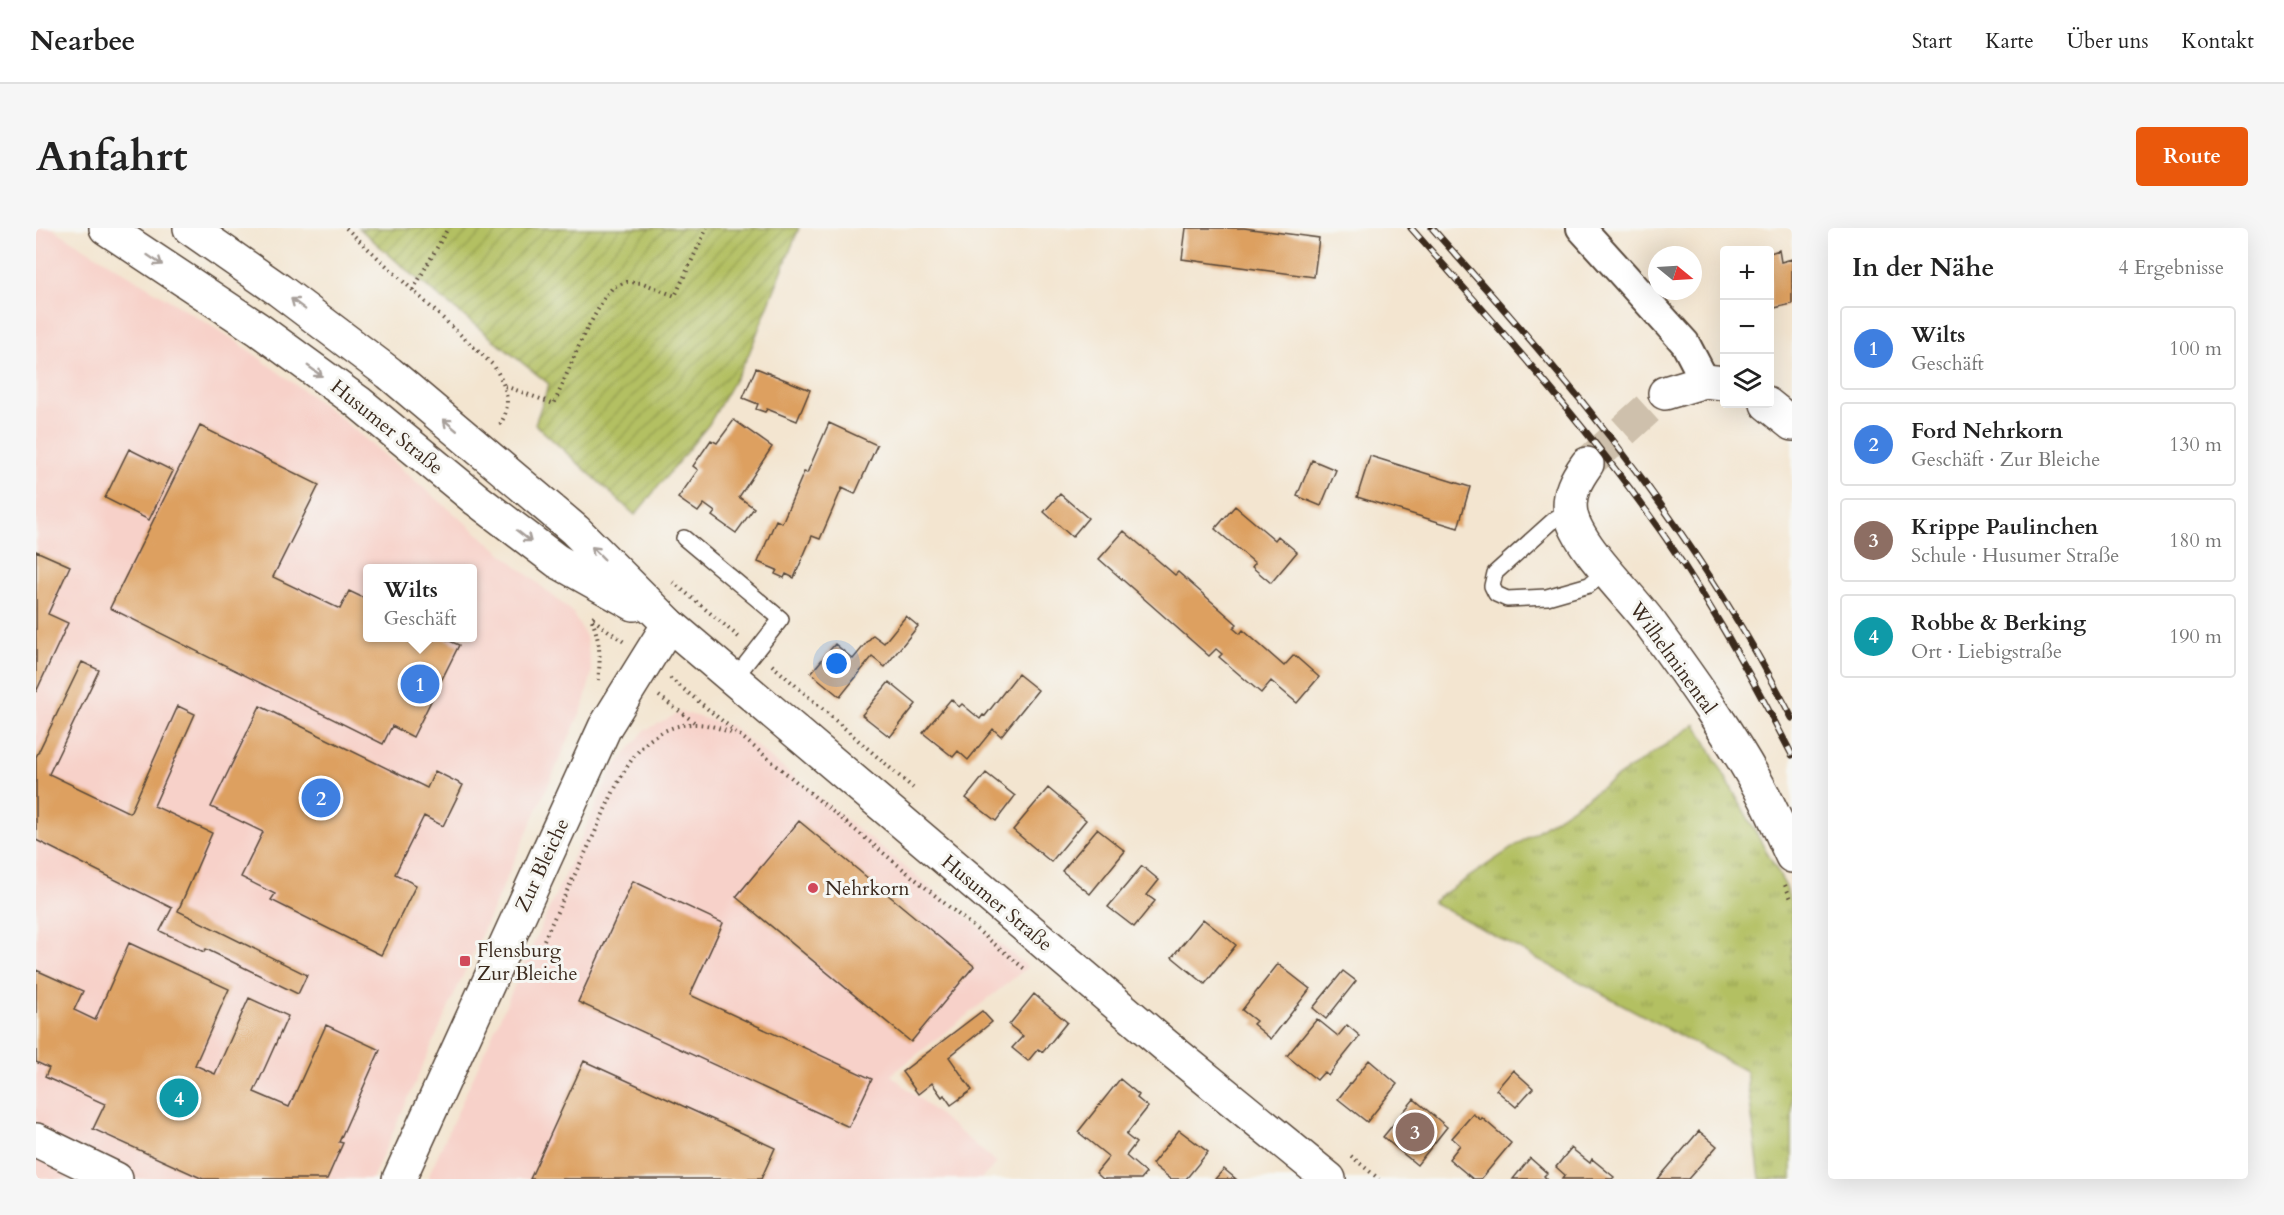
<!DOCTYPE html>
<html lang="de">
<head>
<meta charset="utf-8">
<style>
	:root { --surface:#fff; --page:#f6f6f6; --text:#222; --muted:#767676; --line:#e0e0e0; --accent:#ea580c }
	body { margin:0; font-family:Cardo,serif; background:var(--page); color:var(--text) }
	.controls { position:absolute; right:18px; top:18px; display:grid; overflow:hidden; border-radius:6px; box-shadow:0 6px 24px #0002 }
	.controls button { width:54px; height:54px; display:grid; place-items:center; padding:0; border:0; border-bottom:2px solid var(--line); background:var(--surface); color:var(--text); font:30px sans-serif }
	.compass { position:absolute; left:1612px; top:18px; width:54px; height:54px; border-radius:50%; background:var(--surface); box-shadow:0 6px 24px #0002; rotate:108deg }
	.you { position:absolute; left:801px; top:436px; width:21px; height:21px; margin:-15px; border:4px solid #fff; border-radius:50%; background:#1a73e8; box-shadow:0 0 0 9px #1a73e833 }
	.badge { display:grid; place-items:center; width:39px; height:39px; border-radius:50%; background:var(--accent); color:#fff; font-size:20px; font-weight:700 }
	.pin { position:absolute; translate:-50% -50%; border:3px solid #fff; box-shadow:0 2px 6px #0006 }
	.popup { position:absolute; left:327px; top:336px; width:114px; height:78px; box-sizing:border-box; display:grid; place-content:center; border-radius:6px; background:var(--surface); filter:drop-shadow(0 2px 4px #0005); font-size:20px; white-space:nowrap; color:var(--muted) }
	.popup b { font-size:22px; color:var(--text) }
	.popup::after { content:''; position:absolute; left:50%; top:100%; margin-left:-12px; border:12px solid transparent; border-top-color:var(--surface) }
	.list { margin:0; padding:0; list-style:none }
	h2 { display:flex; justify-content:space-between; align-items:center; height:78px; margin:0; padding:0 24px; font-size:26px }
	h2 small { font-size:20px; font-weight:400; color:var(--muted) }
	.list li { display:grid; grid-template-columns:39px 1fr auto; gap:18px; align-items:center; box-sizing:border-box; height:84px; margin:0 12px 12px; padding:0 12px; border:2px solid var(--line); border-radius:6px }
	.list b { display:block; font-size:22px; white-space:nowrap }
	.list p { margin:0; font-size:20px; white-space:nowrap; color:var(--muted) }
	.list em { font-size:20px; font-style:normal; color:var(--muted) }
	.icon { flex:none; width:33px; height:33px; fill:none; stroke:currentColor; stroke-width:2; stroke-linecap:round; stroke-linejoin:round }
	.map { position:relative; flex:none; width:1756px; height:951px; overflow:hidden; border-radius:6px }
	header { display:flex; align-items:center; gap:36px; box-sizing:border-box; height:84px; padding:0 30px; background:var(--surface); border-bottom:2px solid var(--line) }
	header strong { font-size:28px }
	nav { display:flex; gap:33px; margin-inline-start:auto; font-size:21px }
	.intro { display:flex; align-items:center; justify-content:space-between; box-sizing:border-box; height:144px; padding:0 36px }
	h1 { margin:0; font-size:42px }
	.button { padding:15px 27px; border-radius:6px; background:var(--accent); color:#fff; font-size:21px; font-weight:700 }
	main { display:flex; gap:36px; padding:0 36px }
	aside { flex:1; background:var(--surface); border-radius:6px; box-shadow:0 6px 24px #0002 }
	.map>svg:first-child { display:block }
	.built { fill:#f7d1c9; fill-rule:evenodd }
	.grass { fill:url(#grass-tufts); stroke:#777540; stroke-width:1.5 }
	.garden { fill:url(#garden-furrows); stroke:#777540; stroke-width:1.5 }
	.building { fill:#dda061 }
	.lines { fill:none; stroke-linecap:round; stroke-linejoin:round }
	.tertiary-tunnel { stroke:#cec0ac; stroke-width:33; stroke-dasharray:33 16; stroke-linecap:butt }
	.service-casing { stroke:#574639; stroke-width:18 }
	.minor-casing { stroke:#574639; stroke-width:32 }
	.tertiary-casing { stroke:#574639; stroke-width:36 }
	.secondary-casing { stroke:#574639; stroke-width:36 }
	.path { stroke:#574639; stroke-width:4; stroke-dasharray:1.5 4.5; stroke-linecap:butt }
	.service { stroke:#fff; stroke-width:15 }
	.minor { stroke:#fff; stroke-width:28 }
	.tertiary { stroke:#fff; stroke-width:33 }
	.secondary { stroke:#fff; stroke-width:33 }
	.rail-casing { stroke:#3b2a1e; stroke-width:7 }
	.rail { stroke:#f6f6f2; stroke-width:4.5; stroke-dasharray:14; stroke-linecap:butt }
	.oneway { stroke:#a79f9a }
	.poi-dot { fill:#d1495b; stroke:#f6f6f2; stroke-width:2 }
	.labels { text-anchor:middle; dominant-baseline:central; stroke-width:6; stroke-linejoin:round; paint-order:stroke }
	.street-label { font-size:20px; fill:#3b2a1e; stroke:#f6f6f2 }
	.poi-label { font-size:20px; fill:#3b2a1e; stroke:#f6f6f2; text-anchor:start }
</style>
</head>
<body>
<header>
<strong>Nearbee</strong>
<nav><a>Start</a><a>Karte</a><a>Über uns</a><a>Kontakt</a></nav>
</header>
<div class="intro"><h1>Anfahrt</h1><a class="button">Route</a></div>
<main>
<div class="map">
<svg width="1756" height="951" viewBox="0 0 1756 951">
	<defs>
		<pattern id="grass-tufts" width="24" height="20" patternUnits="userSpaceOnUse" patternTransform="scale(1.5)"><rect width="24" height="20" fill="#b3c062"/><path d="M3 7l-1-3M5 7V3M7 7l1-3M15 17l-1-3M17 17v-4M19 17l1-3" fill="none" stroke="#939c50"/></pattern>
		<pattern id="garden-furrows" width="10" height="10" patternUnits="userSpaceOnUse" patternTransform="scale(1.5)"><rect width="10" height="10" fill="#b3c062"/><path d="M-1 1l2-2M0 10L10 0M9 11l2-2" fill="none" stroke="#939c50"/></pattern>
	</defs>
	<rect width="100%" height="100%" fill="#f6f6f2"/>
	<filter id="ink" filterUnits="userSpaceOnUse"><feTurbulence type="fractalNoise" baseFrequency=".0167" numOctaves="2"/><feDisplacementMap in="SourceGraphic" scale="12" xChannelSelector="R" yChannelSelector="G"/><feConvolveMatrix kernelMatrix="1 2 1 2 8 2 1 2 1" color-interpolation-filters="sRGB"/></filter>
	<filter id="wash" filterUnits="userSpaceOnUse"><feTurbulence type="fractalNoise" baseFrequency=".008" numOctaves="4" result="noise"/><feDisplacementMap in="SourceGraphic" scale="24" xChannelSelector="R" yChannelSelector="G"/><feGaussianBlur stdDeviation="1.35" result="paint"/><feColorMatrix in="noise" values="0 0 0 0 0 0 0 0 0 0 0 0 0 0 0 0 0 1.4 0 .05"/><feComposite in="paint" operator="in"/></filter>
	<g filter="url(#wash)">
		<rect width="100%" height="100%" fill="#f3e5d0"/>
		<path class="built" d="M0,0H16L203,115L303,189L536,384L550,409L556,444L547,479L336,951H0ZM332,340H436V410H332Z
			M645,484L695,498L992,739L855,847L961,935L945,951H391L575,544L608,503Z"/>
		<path class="grass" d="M1660,496L1750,659L1756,679V951H1724L1710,843L1396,674Z"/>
		<path class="garden" d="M323,0H763L712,128L673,196L599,287L499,196L513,156L374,45Z"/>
		<g id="blocks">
			<path class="building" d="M1150,0H1208L1283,10L1278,49L1146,31Z
				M1743,22L1745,34L1756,31V76L1734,81V25Z
				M720,140L774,162L761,193L731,181L729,184L720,181L722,176L707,170Z
				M698,192L736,219L703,269L718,280L700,305L676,288L679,284L668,276L662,284L642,270L662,242L657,238L675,212L681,215Z
				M793,195L841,217L819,266L806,260L784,311L776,308L758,350L750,346L748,350L739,346L741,342L722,334L740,292L746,295L768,244L771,245Z
				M164,198L283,257L237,349L304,381L313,363L332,372V410H407L423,417L377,509L356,498L347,516L74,380Z
				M93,221L137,243L113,292L69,270Z
				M1334,228L1434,259L1422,300L1321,269Z
				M1276,232L1300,242L1285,278L1261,268Z
				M1024,266L1052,290L1036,309L1008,284Z
				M1199,278L1239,312L1242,308L1261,324L1235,355L1216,339L1219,335L1179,301Z
				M1088,303L1139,347L1142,344L1201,396L1197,400L1204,406L1207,402L1248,438L1258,427L1283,449L1261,475L1235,453L1225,465L1183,429L1186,426L1180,421L1173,428L1063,331Z
				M0,323L34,338L12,386L32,395L0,464Z
				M870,388L882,398L849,439L836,429L804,469L775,445L799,416L817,431L837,407L848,415Z
				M46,434L63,442L13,546L94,585L142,478L159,486L118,578L176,605L142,683L271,747L262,766L170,721L168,724L124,703L136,680L0,612V529Z
				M982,446L1002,462L965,508L957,501L932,532L922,523L917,529L887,505L915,471L923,479L926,476L944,491L947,487L949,488Z
				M853,454L880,476L854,509L826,487Z
				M224,478L391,560L399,543L427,557L407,598L388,588L359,646L380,657L345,727L235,672L239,666L205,649L227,604L175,579Z
				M950,545L979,568L960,593L930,570Z
				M1012,560L1050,592L1015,634L977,602Z
				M763,593L938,738L875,814L700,669Z
				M1061,601L1089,623L1054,666L1026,643Z
				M1106,638L1123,652L1111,667L1119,673L1098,699L1072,679Z
				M597,653L687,695L654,767L836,851L813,899L542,774Z
				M1167,691L1200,717L1169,756L1136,729Z
				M93,715L193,761L159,837L179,846L213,770L252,788L218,864L253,879L290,797L344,822L303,914L307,915L291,951H167L57,901L69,876L9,849L13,840L0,834V742L47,763L38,782L59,792Z
				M1242,736L1274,761L1235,811L1217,796L1220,793L1206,782Z
				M1307,743L1320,753L1290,791L1277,780Z
				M998,766L1031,794L1007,824L1002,821L992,833L976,820L987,808L973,797Z
				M946,783L956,794L913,829L936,862L915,877L908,867L906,869L896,855L882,866L866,844Z
				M1281,791L1302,808L1311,797L1324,808L1292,848L1288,844L1281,852L1251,828Z
				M1333,832L1361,856L1331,894L1302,871Z
				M548,833L739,920L725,951H494Z
				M1477,842L1497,860L1480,879L1460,862Z
				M1084,851L1103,867L1101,870L1112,879L1090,907L1100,915L1090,928L1110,945L1105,951H1067L1060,945L1073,929L1042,904Z
				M1378,871L1411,899L1381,937L1347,909Z
				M1437,886L1445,892L1446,890L1475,915L1445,951H1437L1413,931L1424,917L1416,910Z
				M1143,902L1172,924L1150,951H1135L1116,936Z
				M1663,903L1681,918L1652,951H1622Z
				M1535,920L1554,935L1556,931L1578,949L1576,951H1526L1529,947L1520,939Z
				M1494,930L1511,945L1508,948L1511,951H1477Z
				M1188,941L1200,951H1179Z"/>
		</g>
	</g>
	<g filter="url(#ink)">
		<use href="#blocks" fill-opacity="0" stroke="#574639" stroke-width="1.5"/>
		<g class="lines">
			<path class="tertiary-tunnel" d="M1551,236L1629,165"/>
			<defs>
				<path id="service" d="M1535,286L1520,290L1459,345L1456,358L1460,366L1471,371L1511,369L1553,357L1571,343
					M648,310L745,391L698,451"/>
				<path id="minor" d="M1545,0L1649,115L1669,153"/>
				<path id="tertiary" d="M1629,165L1669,153L1688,155
					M1731,176L1756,196
					M1551,236C1541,250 1531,266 1535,286C1541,318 1597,370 1617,399C1657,454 1697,510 1729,570C1739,589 1747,609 1756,628
					M0,912L80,951
					M363,951L569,499L633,396"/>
				<path id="secondary" d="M70,0L222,101L322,174L441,272L521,333L598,376
					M154,0L243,62L353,145L539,302L633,396L1129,817L1293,951"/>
			</defs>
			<use href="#service" class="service-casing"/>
			<use href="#minor" class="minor-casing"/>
			<use href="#tertiary" class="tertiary-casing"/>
			<use href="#secondary" class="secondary-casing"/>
			<path class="path" d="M310,0L458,138C470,158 478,178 462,199
				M377,62L412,0
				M469,158L518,176L547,108L569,69L577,59L591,54L607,55L639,68L671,0
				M637,354L705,411
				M558,388L555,390L588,414
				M556,392C564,413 565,430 562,452
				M736,437L877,560
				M634,450L990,742
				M623,468L658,494
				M1749,657L1756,673
				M508,712C523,679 539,646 555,613C569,583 590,526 618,509C645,491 671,493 699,507
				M1315,928L1343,951"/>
			<use href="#service" class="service"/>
			<use href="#minor" class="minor"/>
			<use href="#tertiary" class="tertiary"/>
			<use href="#secondary" class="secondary"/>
			<defs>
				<path id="rail" d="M1375,0C1454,90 1535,180 1606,277C1664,355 1711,440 1756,527
					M1396,0C1435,44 1475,88 1513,134C1606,243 1690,362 1756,490"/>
			</defs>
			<use href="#rail" class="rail-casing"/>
			<use href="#rail" class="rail"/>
		</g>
		<defs><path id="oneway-shaft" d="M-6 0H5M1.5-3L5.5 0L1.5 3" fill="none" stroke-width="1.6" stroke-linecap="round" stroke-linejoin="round" transform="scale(1.5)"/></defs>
		<g class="oneway">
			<use href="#oneway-shaft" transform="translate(119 32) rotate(34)"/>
			<use href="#oneway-shaft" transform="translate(262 76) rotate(-143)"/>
			<use href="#oneway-shaft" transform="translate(279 143) rotate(36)"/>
			<use href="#oneway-shaft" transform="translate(414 197) rotate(-140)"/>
			<use href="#oneway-shaft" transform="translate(488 308) rotate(38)"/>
			<use href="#oneway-shaft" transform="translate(562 325) rotate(-135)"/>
		</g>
	</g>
	<g class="poi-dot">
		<circle cx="777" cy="660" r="6"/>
		<rect x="423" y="727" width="12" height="12" rx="3"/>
	</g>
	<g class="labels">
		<g class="street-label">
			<text transform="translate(351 199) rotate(39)">Husumer Straße</text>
			<text transform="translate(1637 430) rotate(54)">Wilhelminental</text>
			<text transform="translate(506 637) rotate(-65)">Zur Bleiche</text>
			<text transform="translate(961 675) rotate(40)">Husumer Straße</text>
		</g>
		<g class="poi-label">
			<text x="789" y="660">Nehrkorn</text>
			<text x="441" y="722">Flensburg<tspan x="441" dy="23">Zur Bleiche</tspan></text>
		</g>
	</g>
</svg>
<div class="controls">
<button>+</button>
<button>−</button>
<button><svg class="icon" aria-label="layers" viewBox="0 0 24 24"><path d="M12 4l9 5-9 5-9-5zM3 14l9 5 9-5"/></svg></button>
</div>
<svg class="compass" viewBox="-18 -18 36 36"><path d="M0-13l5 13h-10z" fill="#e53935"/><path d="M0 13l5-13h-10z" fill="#767676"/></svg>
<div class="you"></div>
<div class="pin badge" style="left:384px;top:456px;background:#3f7fe0">1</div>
<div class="popup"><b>Wilts</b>Geschäft</div>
<div class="pin badge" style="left:285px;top:570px;background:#3f7fe0">2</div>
<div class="pin badge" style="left:1379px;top:904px;background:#8d6e63">3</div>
<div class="pin badge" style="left:143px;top:870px;background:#0f9aa8">4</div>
</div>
<aside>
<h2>In der Nähe<small>4 Ergebnisse</small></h2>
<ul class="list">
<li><span class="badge" style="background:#3f7fe0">1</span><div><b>Wilts</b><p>Geschäft</p></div><em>100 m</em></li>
<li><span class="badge" style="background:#3f7fe0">2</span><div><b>Ford Nehrkorn</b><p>Geschäft · Zur Bleiche</p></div><em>130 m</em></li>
<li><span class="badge" style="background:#8d6e63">3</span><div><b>Krippe Paulinchen</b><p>Schule · Husumer Straße</p></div><em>180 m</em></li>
<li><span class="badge" style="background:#0f9aa8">4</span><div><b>Robbe &amp; Berking</b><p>Ort · Liebigstraße</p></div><em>190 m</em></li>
</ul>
</aside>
</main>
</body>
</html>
